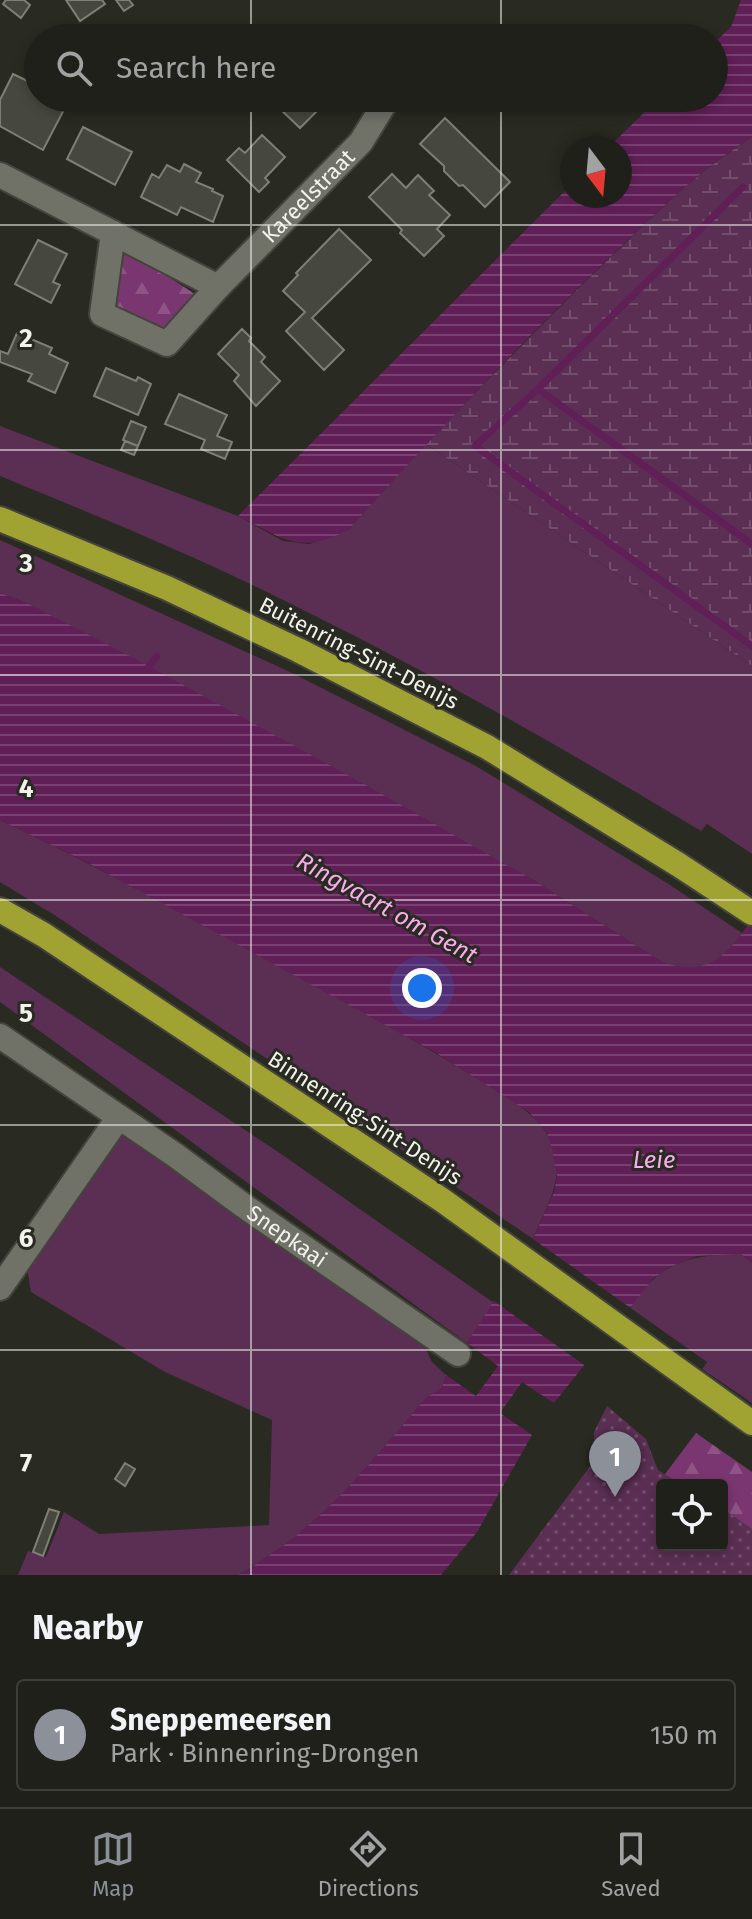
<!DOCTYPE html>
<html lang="en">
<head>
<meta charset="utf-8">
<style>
	:root { --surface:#1f2019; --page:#2c2d26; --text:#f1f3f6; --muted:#a1a3a2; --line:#3c3e38; --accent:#8c9099 }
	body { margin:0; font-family:"Fira Sans",sans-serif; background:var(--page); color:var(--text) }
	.controls { position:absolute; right:24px; bottom:24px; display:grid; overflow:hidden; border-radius:8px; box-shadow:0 4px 12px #0003 }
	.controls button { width:72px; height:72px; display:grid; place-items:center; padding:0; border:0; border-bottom:2px solid var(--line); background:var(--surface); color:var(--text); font:40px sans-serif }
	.compass { position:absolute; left:560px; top:136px; width:72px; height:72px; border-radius:50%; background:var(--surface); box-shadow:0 4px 12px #0003; rotate:164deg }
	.you { position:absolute; left:422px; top:988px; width:28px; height:28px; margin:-20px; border:6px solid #fff; border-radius:50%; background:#1a73e8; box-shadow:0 0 0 12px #1a73e833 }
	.badge { display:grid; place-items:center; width:52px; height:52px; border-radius:50%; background:var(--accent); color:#fff; font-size:26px; font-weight:700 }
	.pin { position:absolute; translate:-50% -66px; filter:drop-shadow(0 2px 4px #0008) }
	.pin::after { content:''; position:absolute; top:42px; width:28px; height:24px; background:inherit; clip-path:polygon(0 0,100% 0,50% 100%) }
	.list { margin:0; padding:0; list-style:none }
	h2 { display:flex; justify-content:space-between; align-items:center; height:104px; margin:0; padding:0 32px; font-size:34px }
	h2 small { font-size:26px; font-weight:400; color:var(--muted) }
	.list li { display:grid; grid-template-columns:52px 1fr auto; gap:24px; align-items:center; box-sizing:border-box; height:112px; margin:0 16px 16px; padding:0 16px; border:2px solid var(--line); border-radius:8px }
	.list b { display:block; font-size:30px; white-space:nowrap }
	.list p { margin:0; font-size:26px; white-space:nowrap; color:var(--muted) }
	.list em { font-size:26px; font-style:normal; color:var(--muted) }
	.icon { flex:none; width:44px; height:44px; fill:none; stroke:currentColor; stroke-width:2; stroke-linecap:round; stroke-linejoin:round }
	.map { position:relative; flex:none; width:752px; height:1575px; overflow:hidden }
	.search { position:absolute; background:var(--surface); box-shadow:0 4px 12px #0003; left:24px; right:24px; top:24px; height:88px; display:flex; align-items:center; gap:20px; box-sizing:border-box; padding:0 28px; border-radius:44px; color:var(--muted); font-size:30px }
	.sheet { height:232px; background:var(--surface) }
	nav { display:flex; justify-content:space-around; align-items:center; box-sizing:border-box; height:112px; border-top:2px solid var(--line); background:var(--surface); font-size:22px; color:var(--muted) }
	nav a { display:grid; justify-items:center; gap:4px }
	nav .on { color:var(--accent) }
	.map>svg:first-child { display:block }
	.grass { fill:#5a2f53 }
	.forest { fill:url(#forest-firs) }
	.wetland { fill:url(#wetland-marsh) }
	.park { fill:url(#park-dots) }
	.water { fill:url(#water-rules) }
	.pier { fill:#292a21 }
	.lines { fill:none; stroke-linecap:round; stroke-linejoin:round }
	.stream { stroke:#611f58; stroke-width:7 }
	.building { fill:#46473e; stroke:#7f7f76; stroke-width:2 }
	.minor-casing { stroke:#44443d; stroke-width:28 }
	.highway-casing { stroke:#44443d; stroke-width:28 }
	.minor { stroke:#707167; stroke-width:24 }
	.highway { stroke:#a0a331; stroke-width:24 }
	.grid { fill:none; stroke:#f3f3ee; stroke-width:2; stroke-opacity:0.55 }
	.labels { text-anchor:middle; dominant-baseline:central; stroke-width:6; stroke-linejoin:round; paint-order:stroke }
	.street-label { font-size:22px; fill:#f3f3ee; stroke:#292a21 }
	.water-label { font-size:24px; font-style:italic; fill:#f9aceb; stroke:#292a21 }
	.grid-label { font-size:26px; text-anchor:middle; font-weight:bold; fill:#f3f3ee; stroke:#292a21; stroke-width:6; stroke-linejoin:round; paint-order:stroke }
</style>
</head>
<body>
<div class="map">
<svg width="752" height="1575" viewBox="0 0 752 1575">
	<defs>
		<pattern id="forest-firs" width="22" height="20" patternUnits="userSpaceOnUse" patternTransform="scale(2)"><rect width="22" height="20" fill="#7a3670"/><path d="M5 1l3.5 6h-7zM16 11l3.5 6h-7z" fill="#8d5485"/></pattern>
		<pattern id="wetland-marsh" width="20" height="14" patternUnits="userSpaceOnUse" patternTransform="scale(2)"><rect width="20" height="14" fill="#5a2f53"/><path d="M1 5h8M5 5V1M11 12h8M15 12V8" fill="none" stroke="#724e6c"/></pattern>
		<pattern id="park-dots" width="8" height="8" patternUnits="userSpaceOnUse" patternTransform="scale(2)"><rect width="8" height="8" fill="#5a2f53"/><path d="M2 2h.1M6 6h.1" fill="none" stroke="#724e6c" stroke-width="1.8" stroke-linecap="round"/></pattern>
		<pattern id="water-rules" width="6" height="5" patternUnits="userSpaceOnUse" patternTransform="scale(2)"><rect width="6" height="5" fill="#611f58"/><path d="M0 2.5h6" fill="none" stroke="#784070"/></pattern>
	</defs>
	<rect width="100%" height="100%" fill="#292a21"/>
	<path class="grass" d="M0,426L238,516L283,541L309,544L348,530L426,444L752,666V854L707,824L701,831C565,749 426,670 283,600C191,554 95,515 0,476Z
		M0,540L288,671L476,766L667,883L742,933C730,953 706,972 681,969C675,968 668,964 662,962L530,878L29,604L0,593Z
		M0,820C124,879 243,947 364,1013C405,1035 445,1058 484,1083C506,1097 530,1109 545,1131C572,1171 547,1203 533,1239L56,916L0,882Z
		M0,967L284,1156L494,1303L467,1343L0,1002Z
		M121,1132L424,1345L432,1362L446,1375L442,1388L426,1398C367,1467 319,1530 238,1575H18L28,1551L46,1557L64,1512L99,1534L269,1525L272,1420L165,1372L31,1292L26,1261Z
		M741,1254L752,1263V1403L702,1369L707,1362L629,1307C663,1262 686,1255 741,1254Z"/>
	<path class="forest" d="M117,252L144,261L198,296L162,336L112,306Z
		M696,1433L752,1472V1564L722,1543V1485L648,1486L665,1474Z"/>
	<path class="wetland" d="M752,137V666L426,444C489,379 551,314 616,252C659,210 701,169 752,137Z"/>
	<path class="park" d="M607,1406L646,1439L658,1470L683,1485H662V1545H722V1508L752,1529V1575H509L594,1461V1432Z"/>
	<path class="water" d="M741,0H752V137C696,172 652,217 604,263C515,348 431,439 348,530C299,556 282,538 238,516L572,184V196H620V148H608L659,98H714V43L731,27Z
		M0,593L29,604L149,666L373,789L530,878L662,962C708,978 728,955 752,919V1263L741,1254L697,1256L670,1267L653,1279L554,1403L522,1382L500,1413L532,1435L477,1532L441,1575H238C319,1530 367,1467 426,1398L442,1388L446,1375L476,1396L498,1366L467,1343L533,1239L554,1192L557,1176L552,1148L547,1133L529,1112L433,1051L86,862L0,820Z"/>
	<path class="pier" d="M530,1237L632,1309L587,1367L491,1299Z"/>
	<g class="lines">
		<path class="stream" d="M743,187L538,389L752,544
			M538,389L475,446L752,646
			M149,666L157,656"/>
	</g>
	<path class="building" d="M6,0H24L30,5L21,18L3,4Z
		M66,0H102L105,4L80,21Z
		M116,0H129L133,5L124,11Z
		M13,74L38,86V98H61L68,102L43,150L0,126V100Z
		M281,98H316L323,105L300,128L277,106L283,100Z
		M445,118L510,182L485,207L463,185L459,186L444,171V166L420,144Z
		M83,127L132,152L115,185L67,159Z
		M262,135L285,157L265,178L269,182L259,192L227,160L239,148L245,153Z
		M184,164L201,173L196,182L213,189L212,191L223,196L213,222L181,207L177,215L141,197L152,174L159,178L167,165L180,172Z
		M392,174L406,188L418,175L434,191L429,195L450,215L437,229L444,236L424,256L400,233L402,230L369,197Z
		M339,229L371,260L312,318L344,350L324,370L286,331L305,312L283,291L298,275L296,273Z
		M38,240L67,254L53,282L60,285L51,303L15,284Z
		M242,329L251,338L249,341L265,357L261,362L280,381L256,406L234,381L239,375L218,354Z
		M17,333L52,348L49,354L68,363L55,393L28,381L32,374L0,362V351L8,354Z
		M106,368L136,381L138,377L151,384L138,415L94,396Z
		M179,394L227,415L217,436L232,442L225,459L201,449L205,440L165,424Z
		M131,421L146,427L138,446L123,440Z
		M125,441L138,446L134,455L121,450Z
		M125,1463L135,1469L125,1486L115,1479Z
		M49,1509L59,1512L43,1556L33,1552Z"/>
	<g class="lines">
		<defs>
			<g id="minor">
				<path d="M0,175L218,287"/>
				<path id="s1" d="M113,233L102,314L167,344L218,287L361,142L388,98"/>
				<path id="s2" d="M0,1036L175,1155L244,1206L458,1354"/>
				<path d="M0,1288L119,1117"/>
			</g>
			<path id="highway" d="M0,519L167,588L298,650L487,747L679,865L752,913
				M0,910L44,935L442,1200L752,1423"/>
		</defs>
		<use href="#minor" class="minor-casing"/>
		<use href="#highway" class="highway-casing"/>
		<use href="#minor" class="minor"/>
		<use href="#highway" class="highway"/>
	</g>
	<path class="grid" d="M251,0V38M501,0V38M251,98V1575M501,98V1575M0,225H752M0,450H752M0,675H752M0,900H752M0,1125H752M0,1350H752"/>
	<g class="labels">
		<g class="street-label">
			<text stroke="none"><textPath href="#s1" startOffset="358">Kareelstraat</textPath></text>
			<text transform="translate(359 653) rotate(27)">Buitenring-Sint-Denijs</text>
			<text transform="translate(365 1118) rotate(33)">Binnenring-Sint-Denijs</text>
			<text stroke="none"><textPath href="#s2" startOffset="350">Snepkaai</textPath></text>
		</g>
		<g class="water-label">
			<text transform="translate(387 908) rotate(29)">Ringvaart om Gent</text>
			<text x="654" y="1160">Leie</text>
		</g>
	</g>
	<g class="grid-label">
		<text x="26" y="347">2</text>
		<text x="26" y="572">3</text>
		<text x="26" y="797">4</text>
		<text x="26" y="1022">5</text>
		<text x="26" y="1247">6</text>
		<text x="26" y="1472">7</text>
	</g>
</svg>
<div class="controls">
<button><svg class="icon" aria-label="locate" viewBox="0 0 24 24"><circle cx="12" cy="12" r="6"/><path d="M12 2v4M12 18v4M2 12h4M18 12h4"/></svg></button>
</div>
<svg class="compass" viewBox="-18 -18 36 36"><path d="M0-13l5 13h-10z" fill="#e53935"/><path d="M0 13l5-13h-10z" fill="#a1a3a2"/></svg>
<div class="you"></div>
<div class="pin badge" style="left:615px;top:1497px">1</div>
<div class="search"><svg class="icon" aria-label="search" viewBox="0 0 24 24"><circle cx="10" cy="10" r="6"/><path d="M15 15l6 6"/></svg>Search here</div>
</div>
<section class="sheet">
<h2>Nearby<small></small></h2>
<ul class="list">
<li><span class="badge">1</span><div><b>Sneppemeersen</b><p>Park · Binnenring-Drongen</p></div><em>150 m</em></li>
</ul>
</section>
<nav>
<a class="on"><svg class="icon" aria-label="map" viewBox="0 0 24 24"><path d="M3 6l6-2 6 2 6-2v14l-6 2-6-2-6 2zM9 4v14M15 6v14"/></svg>Map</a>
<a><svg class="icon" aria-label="directions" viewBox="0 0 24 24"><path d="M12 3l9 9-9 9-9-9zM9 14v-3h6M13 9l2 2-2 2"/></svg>Directions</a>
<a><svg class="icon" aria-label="saved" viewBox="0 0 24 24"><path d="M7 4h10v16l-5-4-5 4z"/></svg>Saved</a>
</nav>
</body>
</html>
